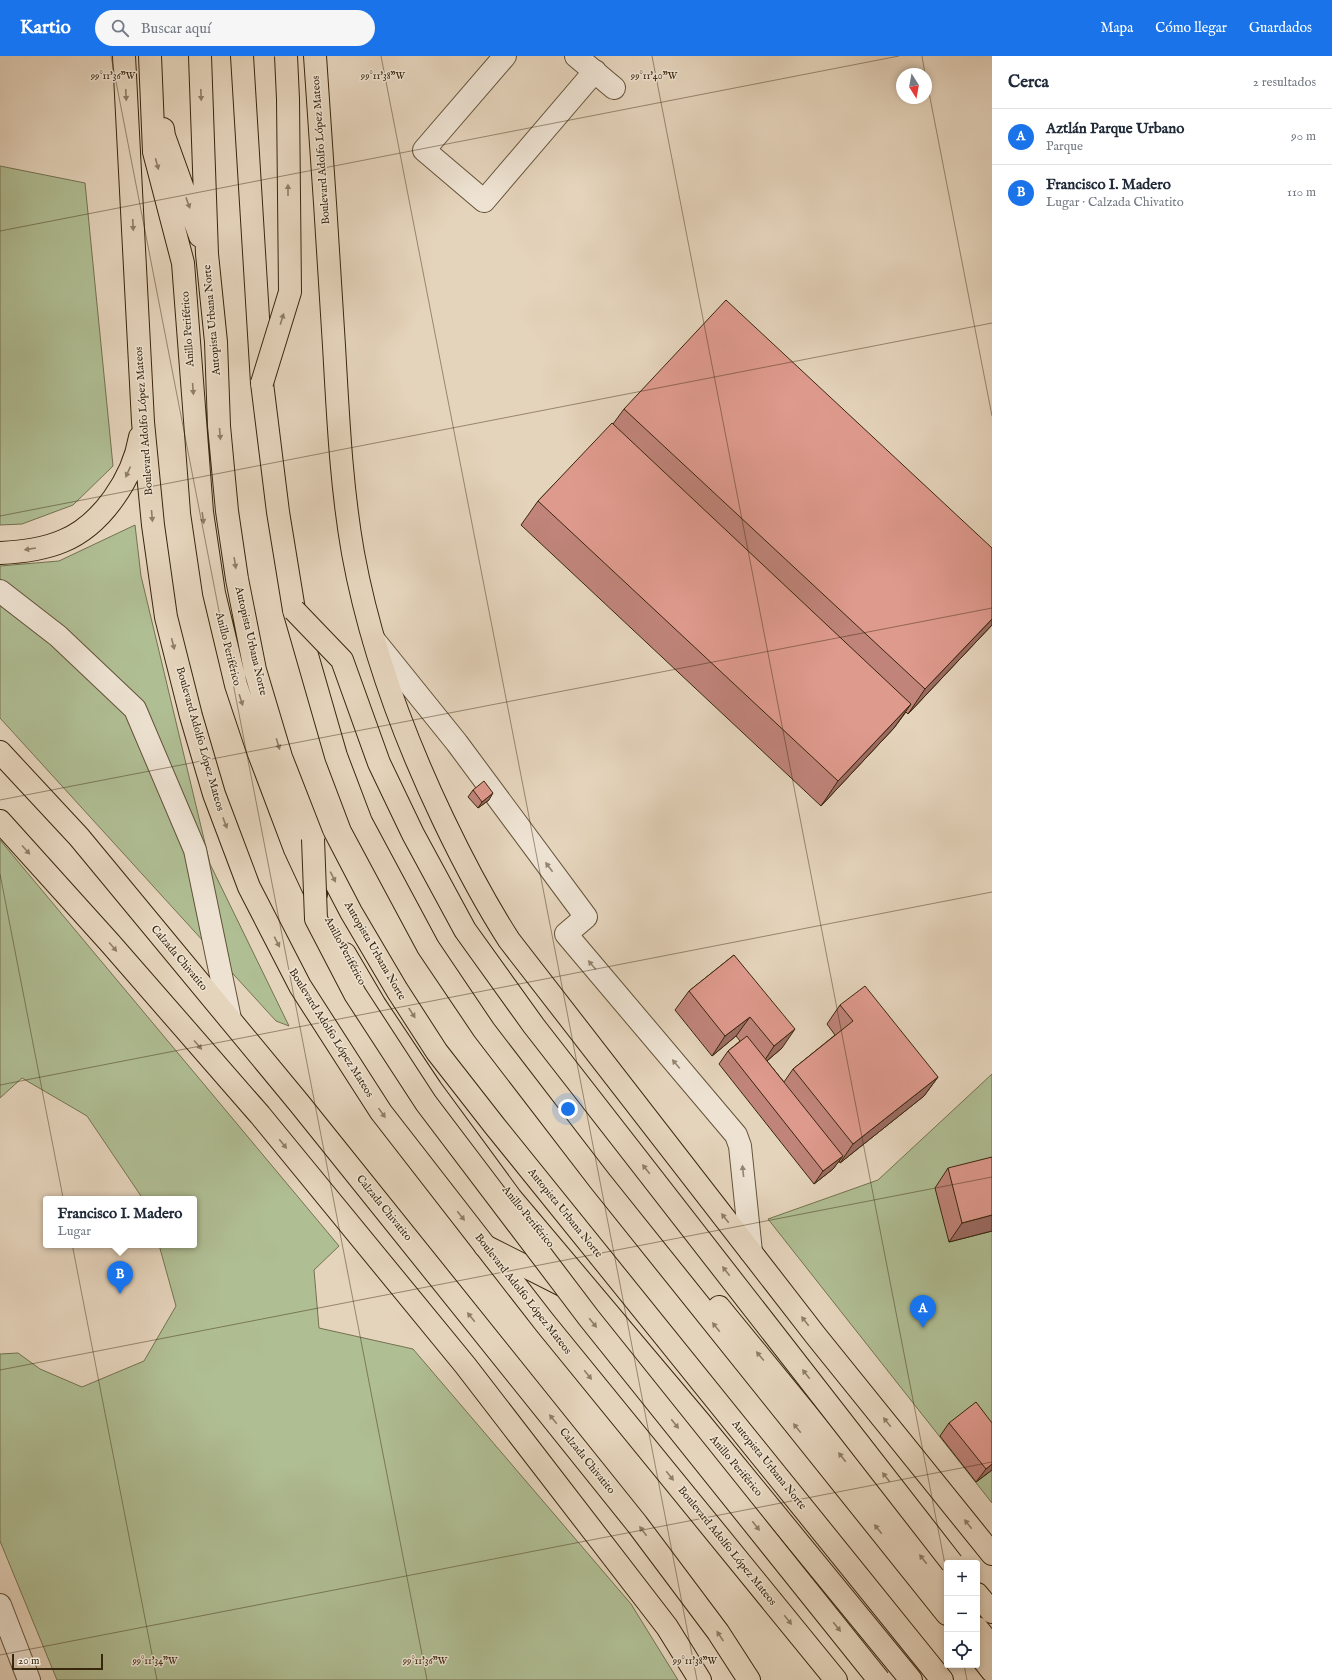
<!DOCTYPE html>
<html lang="es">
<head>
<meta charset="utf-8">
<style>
	:root { --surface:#fff; --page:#f6f6f7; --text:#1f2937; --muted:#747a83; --line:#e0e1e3; --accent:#1a73e8 }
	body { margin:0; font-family:"IM FELL English",serif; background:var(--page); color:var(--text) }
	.controls { position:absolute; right:12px; bottom:12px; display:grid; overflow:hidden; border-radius:4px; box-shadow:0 2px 6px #0003 }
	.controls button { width:36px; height:36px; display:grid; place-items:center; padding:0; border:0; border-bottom:1px solid var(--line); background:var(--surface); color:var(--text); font:20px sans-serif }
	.compass { position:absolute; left:896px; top:12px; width:36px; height:36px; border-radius:50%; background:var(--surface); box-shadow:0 2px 6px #0003; rotate:169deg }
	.scale { position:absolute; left:12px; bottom:10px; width:91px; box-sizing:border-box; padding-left:4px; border:2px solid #38260d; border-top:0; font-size:11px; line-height:14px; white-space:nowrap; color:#38260d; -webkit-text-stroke:3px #eee3d3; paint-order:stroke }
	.you { position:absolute; left:568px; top:1053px; width:14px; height:14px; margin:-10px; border:3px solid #fff; border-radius:50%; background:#1a73e8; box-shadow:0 0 0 6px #1a73e833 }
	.badge { display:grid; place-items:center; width:26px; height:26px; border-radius:50%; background:var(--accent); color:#fff; font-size:13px; font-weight:700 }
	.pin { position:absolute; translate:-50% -33px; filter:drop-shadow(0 1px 2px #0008) }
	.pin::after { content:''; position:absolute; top:21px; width:14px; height:12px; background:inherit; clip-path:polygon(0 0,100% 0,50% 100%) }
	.popup { position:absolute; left:43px; top:1140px; width:154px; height:52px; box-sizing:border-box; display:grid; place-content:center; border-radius:4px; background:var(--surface); filter:drop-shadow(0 1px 3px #0005); font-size:13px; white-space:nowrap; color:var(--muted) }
	.popup b { font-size:15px; color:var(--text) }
	.popup::after { content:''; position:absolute; left:50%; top:100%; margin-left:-8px; border:8px solid transparent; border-top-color:var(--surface) }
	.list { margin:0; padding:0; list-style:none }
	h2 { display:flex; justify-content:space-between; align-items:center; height:52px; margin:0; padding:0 16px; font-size:17px }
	h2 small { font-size:13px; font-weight:400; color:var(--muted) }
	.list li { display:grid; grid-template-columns:26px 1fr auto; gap:12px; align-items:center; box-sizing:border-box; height:56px; padding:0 16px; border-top:1px solid var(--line) }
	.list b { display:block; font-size:15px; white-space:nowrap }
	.list p { margin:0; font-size:13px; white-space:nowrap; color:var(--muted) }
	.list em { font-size:13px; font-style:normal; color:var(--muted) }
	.icon { flex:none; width:22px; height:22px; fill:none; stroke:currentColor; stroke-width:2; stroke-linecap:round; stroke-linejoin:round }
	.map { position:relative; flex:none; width:992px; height:1624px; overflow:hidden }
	header { display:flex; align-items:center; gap:24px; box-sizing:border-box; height:56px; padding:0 20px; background:var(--accent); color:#fff }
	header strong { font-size:19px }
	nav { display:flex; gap:22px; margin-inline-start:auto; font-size:14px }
	.search { width:280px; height:36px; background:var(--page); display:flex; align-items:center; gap:10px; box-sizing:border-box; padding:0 14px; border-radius:22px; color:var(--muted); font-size:15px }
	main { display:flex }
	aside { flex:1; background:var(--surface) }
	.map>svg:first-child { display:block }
	.green { fill:#b0be94; stroke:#747250 }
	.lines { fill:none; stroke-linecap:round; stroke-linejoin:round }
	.minor-casing { stroke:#635239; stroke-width:24 }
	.major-casing { stroke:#38260d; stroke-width:24 }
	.highway-casing { stroke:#38260d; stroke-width:24 }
	.minor { stroke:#eee3d3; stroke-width:22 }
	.major { stroke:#e5d4bc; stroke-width:22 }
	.highway { stroke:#e5d4bc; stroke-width:22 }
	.highway-bridge-casing { stroke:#38260d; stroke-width:24; stroke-linecap:butt }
	.highway-bridge { stroke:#e5d4bc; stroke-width:22 }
	.wall { fill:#c0847a; stroke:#38260d }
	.shaded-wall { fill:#9c6c63; stroke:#38260d }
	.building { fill:#df9a8e; stroke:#38260d }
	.oneway { fill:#8e7d64 }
	.oneway2 { fill:#938470 }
	.ticks { fill:none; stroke:#38260d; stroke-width:1; stroke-opacity:0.45 }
	.labels { text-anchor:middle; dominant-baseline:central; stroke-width:3; stroke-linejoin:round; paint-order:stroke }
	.street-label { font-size:11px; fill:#38260d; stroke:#eee3d3 }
	.ticks-label { font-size:10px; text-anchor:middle; fill:#38260d; stroke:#eee3d3; stroke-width:3; stroke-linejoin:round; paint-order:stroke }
</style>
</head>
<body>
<header>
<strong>Kartio</strong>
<div class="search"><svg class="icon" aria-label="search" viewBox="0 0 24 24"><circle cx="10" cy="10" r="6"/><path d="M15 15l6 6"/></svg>Buscar aquí</div>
<nav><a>Mapa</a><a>Cómo llegar</a><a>Guardados</a></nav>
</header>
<main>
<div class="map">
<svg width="992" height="1624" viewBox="0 0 992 1624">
	<rect width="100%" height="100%" fill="#e5d4bc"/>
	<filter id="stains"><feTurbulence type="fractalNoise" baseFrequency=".005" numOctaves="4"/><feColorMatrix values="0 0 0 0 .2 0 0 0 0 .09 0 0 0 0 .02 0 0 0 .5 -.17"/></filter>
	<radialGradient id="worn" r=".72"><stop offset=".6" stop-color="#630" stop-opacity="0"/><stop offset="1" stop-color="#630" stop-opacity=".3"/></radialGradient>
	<path class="green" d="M0,110L85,127L113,410L73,449L22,468L0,469Z
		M135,469L141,520L210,808L289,970L276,965L0,662V510L59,505Z
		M0,784L339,1190L314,1214L319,1272L413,1293L631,1548L678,1624H57L0,1485V1298L18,1297L40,1313L82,1331L144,1305L176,1250L159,1189H194V1143H143L87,1060L22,1022L0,1042Z
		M992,1018V1447L768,1163L878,1124Z"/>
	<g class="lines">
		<defs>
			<path id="minor" d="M505,0L424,94L484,145L595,15
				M576,0L614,32
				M0,535L58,580L135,653L195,794L230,963
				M374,584L457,687L586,861L566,878L736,1079L740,1090L751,1196
				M0,1549L29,1624"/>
			<path id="major" d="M124,0L143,366L153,469L166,561L191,660L214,738L249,831L300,930L381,1056L545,1267L836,1624
				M315,0C322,97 328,193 334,290C338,359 341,429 353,497C370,590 402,677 443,763C463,805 484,845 509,884L816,1280L992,1498
				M0,497C21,496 44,493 63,485C102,469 133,422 140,381
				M0,696L79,781L299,1047L637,1468L718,1576L749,1624
				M0,765L110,887L260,1059L465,1309L667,1571L700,1624"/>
			<path id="highway" d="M150,0L154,96L183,207L202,456L214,537L236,629L258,695L295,793L316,838
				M200,0L207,198L216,286L219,370L227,455L237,523L255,614L281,701L313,783L351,856L397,934L437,996L494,1069L942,1624
				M242,0L262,327L278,456L294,554L336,700L361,766L428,891L484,974L600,1125L947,1558
				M163,73L164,80L200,180
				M345,898L375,949L431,1033L511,1142L699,1365L911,1624
				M485,1190L570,1233
				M719,1251L837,1395L947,1534
				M977,1538L992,1556
				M977,1572L992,1591
				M977,1596L992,1615"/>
		</defs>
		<use href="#minor" class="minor-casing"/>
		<use href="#major" class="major-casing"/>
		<use href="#highway" class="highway-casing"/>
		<use href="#minor" class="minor"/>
		<use href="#major" class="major"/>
		<use href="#highway" class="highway"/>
		<defs>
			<path id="highway-bridge" d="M262,327L290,236L288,43L286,0
				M294,554L342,604L379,707L413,778L465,874L534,970L952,1507
				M313,783L316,863L355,938L426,1047L589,1262L879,1624"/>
		</defs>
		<use href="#highway-bridge" class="highway-bridge-casing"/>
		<use href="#highway-bridge" class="highway-bridge"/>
	</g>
	<path class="wall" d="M624,353L992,569L908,658L906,656L894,672L821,750L521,469L538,445L613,368Z
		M473,734L489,744L478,752L468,741Z
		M734,899L782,992L767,1005L784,1026L793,1013L835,979L827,968L840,949L938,1021L924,1040L840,1107L839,1105L833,1113L814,1128L719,1008L728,995L740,985L736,980L712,1000L675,954L689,935Z
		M948,1112L992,1175L949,1186L935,1132Z
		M949,1367L992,1414L976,1426L940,1380Z"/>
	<path class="shaded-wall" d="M992,563V569L908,658L925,633Z
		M911,648L894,672L821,750L838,725Z
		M493,737L489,744L478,752L482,746Z
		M750,961L736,980L712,1000L725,980Z
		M795,973L782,992L761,1010L774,990Z
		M938,1021L924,1040L840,1107L853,1088Z
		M843,1100L833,1113L814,1128L823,1115Z
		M992,1159V1175L949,1186L962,1167Z
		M992,1408V1414L976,1426L986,1413Z"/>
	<path class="building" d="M726,244L992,492V563L925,633L624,353Z
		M612,367L911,648L838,725L538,445Z
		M484,725L493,737L482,746L473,734Z
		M734,899L795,973L774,990L750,961L725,980L689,935Z
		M865,930L938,1021L853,1088L793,1013L853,965L840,949Z
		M747,980L843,1100L823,1115L728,995Z
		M992,1101V1159L962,1167L948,1112Z
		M976,1346L992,1367V1408L986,1413L949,1367Z"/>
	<defs><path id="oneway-solid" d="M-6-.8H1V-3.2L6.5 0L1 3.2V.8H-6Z"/></defs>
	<g class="oneway">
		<use href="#oneway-solid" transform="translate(126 39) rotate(87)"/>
		<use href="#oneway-solid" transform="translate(201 39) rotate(88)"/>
		<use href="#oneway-solid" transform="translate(157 108) rotate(75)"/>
		<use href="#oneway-solid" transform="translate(288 134) rotate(-90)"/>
		<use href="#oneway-solid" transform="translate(188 147) rotate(70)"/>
		<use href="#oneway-solid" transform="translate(133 169) rotate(87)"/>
		<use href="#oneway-solid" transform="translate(282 263) rotate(-73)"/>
		<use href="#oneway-solid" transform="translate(193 333) rotate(86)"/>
		<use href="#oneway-solid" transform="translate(220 378) rotate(85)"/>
		<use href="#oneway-solid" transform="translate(128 416) rotate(114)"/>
		<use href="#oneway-solid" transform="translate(152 460) rotate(85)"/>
		<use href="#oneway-solid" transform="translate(203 462) rotate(82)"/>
		<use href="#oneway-solid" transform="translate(30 493) rotate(171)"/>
		<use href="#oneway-solid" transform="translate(235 507) rotate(81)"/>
		<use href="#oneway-solid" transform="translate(173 588) rotate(76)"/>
		<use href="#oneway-solid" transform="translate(241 644) rotate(72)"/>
		<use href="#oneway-solid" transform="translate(278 688) rotate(73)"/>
		<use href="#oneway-solid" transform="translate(225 767) rotate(69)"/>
		<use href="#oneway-solid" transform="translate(26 794) rotate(48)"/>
		<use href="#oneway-solid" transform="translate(333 821) rotate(63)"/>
		<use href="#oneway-solid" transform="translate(277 886) rotate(63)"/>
		<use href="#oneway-solid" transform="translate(113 891) rotate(49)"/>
		<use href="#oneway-solid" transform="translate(412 957) rotate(57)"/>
		<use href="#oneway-solid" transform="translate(198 989) rotate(49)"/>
		<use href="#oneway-solid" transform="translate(382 1057) rotate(54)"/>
		<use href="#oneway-solid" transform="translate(283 1088) rotate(51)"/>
		<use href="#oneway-solid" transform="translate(646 1113) rotate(-128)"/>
		<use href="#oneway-solid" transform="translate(461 1160) rotate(52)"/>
		<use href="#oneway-solid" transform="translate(725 1162) rotate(-128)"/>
		<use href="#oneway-solid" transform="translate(726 1215) rotate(-128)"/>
		<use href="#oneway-solid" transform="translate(471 1261) rotate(-129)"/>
		<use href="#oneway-solid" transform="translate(805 1265) rotate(-128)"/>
		<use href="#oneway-solid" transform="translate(593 1267) rotate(51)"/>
		<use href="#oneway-solid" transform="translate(716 1271) rotate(-129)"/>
		<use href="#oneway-solid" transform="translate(760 1300) rotate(-130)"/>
		<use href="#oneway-solid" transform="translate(806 1318) rotate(-128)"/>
		<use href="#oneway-solid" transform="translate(588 1319) rotate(51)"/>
		<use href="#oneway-solid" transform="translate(553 1363) rotate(-129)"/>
		<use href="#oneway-solid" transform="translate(887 1366) rotate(-129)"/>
		<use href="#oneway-solid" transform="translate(675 1368) rotate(51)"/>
		<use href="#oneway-solid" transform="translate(797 1372) rotate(-129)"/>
		<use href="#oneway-solid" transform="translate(842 1401) rotate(-128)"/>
		<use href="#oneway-solid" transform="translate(670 1420) rotate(51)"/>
		<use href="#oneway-solid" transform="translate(886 1421) rotate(-128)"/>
		<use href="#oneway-solid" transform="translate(968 1468) rotate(-128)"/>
		<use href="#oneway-solid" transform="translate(756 1470) rotate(52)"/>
		<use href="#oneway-solid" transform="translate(878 1473) rotate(-129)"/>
		<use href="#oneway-solid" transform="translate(643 1475) rotate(-127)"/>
		<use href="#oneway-solid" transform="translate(923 1503) rotate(-128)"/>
		<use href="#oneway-solid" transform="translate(788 1564) rotate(51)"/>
		<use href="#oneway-solid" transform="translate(837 1571) rotate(51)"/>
		<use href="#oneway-solid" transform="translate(720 1580) rotate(-124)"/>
	</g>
	<g class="oneway2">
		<use href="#oneway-solid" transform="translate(549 811) rotate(-127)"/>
		<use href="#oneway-solid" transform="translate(592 909) rotate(-130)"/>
		<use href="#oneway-solid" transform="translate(676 1008) rotate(-130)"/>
		<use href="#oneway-solid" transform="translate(743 1115) rotate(-96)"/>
	</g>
	<path class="ticks" d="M111,0L427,1624M381,0L697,1624M652,0L947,1519M922,0L925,18M926,21L992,360M0,175L899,0M0,460L992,267M0,744L992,552M0,818L157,1624M0,1029L992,836M0,1314L992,1121M0,1599L992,1406M964,1609L967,1624"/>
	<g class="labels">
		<g class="street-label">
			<text transform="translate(321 94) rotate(-94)">Boulevard Adolfo López Mateos</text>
			<text transform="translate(212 264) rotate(-95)">Autopista Urbana Norte</text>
			<text transform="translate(188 273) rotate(-94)">Anillo Periférico</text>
			<text transform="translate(144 365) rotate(-94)">Boulevard Adolfo López Mateos</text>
			<text transform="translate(251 585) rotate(77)">Autopista Urbana Norte</text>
			<text transform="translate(228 593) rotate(76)">Anillo Periférico</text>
			<text transform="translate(200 683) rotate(74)">Boulevard Adolfo López Mateos</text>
			<text transform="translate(345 895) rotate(62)">Anillo Periférico</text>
			<text transform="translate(375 895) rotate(60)">Autopista Urbana Norte</text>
			<text transform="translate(179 902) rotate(50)">Calzada Chivatito</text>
			<text transform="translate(331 977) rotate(58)">Boulevard Adolfo López Mateos</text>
			<text transform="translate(384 1152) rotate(51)">Calzada Chivatito</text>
			<text transform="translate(565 1157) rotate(51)">Autopista Urbana Norte</text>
			<text transform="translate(528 1161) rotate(51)">Anillo Periférico</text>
			<text transform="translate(523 1238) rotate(52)">Boulevard Adolfo López Mateos</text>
			<text transform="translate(587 1405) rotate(51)">Calzada Chivatito</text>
			<text transform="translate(769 1409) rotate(51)">Autopista Urbana Norte</text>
			<text transform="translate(736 1410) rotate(50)">Anillo Periférico</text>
			<text transform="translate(727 1490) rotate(51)">Boulevard Adolfo López Mateos</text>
		</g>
	</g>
	<g class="ticks-label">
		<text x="113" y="23">99°11'36"W</text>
		<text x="383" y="23">99°11'38"W</text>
		<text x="654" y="23">99°11'40"W</text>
		<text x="155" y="1608">99°11'34"W</text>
		<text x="425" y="1608">99°11'36"W</text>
		<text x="695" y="1608">99°11'38"W</text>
	</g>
	<rect width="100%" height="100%" filter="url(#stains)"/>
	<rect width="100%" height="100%" fill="url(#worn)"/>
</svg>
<div class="controls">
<button>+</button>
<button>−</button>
<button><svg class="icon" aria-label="locate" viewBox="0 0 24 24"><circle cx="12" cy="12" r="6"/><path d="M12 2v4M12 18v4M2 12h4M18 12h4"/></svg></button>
</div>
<svg class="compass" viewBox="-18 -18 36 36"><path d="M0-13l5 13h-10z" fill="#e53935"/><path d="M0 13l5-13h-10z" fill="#747a83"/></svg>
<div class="scale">20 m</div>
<div class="you"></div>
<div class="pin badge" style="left:923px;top:1272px">A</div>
<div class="pin badge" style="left:120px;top:1238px">B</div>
<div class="popup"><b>Francisco I. Madero</b>Lugar</div>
</div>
<aside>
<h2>Cerca<small>2 resultados</small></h2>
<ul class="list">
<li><span class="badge">A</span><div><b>Aztlán Parque Urbano</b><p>Parque</p></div><em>90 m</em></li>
<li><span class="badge">B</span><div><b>Francisco I. Madero</b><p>Lugar · Calzada Chivatito</p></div><em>110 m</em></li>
</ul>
</aside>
</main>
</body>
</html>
